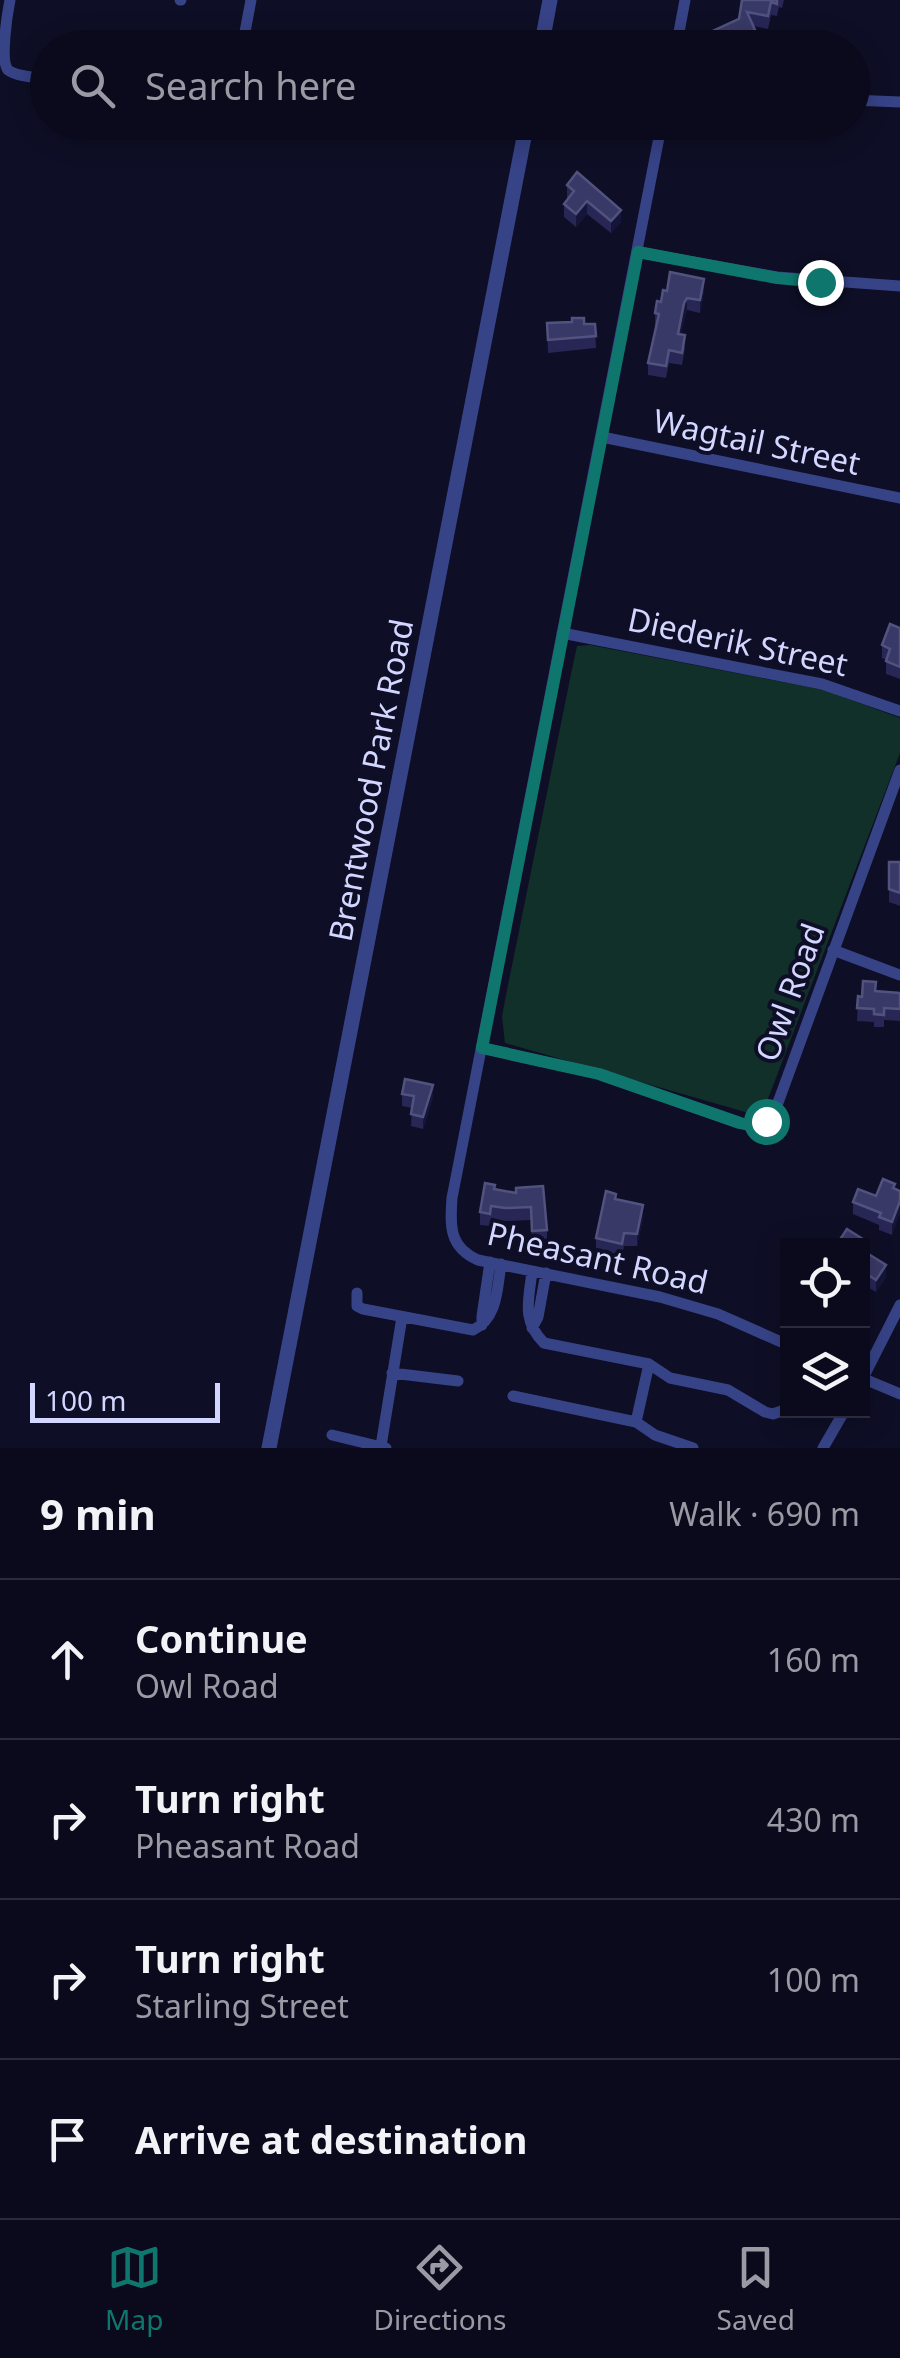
<!DOCTYPE html>
<html lang="en">
<head>
<meta charset="utf-8">
<style>
	:root { --surface:#0a0a1c; --page:#181829; --text:#f1f3f6; --muted:#999aa3; --line:#2a2b3b; --accent:#0f766e }
	body { margin:0; font-family:"Noto Sans",sans-serif; background:var(--page); color:var(--text) }
	.controls { position:absolute; right:30px; bottom:30px; display:grid; overflow:hidden; border-radius:0px; box-shadow:0 5px 25px #0003 }
	.controls button { width:90px; height:90px; display:grid; place-items:center; padding:0; border:0; border-bottom:2px solid var(--line); background:var(--surface); color:var(--text); font:50px sans-serif }
	.scale { position:absolute; left:30px; bottom:25px; width:190px; box-sizing:border-box; padding-left:10px; border:5px solid #d3d6ff; border-top:0; font-size:28px; line-height:35px; white-space:nowrap; color:#d3d6ff; -webkit-text-stroke:8px #0e0e26; paint-order:stroke }
	.stop { position:absolute; width:30px; height:30px; margin:-22px; border:8px solid #0f766e; border-radius:50%; background:#fff }
	.stop.end { background:#0f766e; border-color:#fff; box-shadow:0 2px 10px #0008 }
	.list { margin:0; padding:0; list-style:none }
	h2 { display:flex; justify-content:space-between; align-items:center; height:130px; margin:0; padding:0 40px; font-size:42px }
	h2 small { font-size:32px; font-weight:400; color:var(--muted) }
	.list li { display:grid; grid-template-columns:65px 1fr auto; gap:30px; align-items:center; box-sizing:border-box; height:160px; padding:0 40px; border-top:2px solid var(--line) }
	.list b { display:block; font-size:38px; white-space:nowrap }
	.list p { margin:0; font-size:32px; white-space:nowrap; color:var(--muted) }
	.list em { font-size:32px; font-style:normal; color:var(--muted) }
	.icon { flex:none; width:55px; height:55px; fill:none; stroke:currentColor; stroke-width:2; stroke-linecap:round; stroke-linejoin:round }
	.map { position:relative; flex:none; width:900px; height:1448px; overflow:hidden }
	.search { position:absolute; background:var(--surface); box-shadow:0 5px 25px #0003; left:30px; right:30px; top:30px; height:110px; display:flex; align-items:center; gap:25px; box-sizing:border-box; padding:0 35px; border-radius:55px; color:var(--muted); font-size:38px }
	.sheet { height:770px; background:var(--surface) }
	nav { display:flex; justify-content:space-around; align-items:center; box-sizing:border-box; height:140px; border-top:2px solid var(--line); background:var(--surface); font-size:28px; color:var(--muted) }
	nav a { display:grid; justify-items:center; gap:5px }
	nav .on { color:var(--accent) }
	.map>svg:first-child { display:block }
	.green { fill:#113029 }
	.lines { fill:none; stroke-linecap:round; stroke-linejoin:round }
	.minor { stroke:#374387; stroke-width:11 }
	.tertiary { stroke:#374387; stroke-width:15 }
	.wall { fill:#272655 }
	.shaded-wall { fill:#15153a }
	.building { fill:#393967; stroke:#52527f; stroke-width:2.5 }
	.route { stroke:#0f766e; stroke-width:12 }
	.labels { text-anchor:middle; dominant-baseline:central; stroke-width:8; stroke-linejoin:round; paint-order:stroke }
	.street-label { font-size:32px; fill:#d3d6ff; stroke:#0e0e26 }
</style>
</head>
<body>
<div class="map">
<svg width="900" height="1448" viewBox="0 0 900 1448">
	<rect width="100%" height="100%" fill="#0e0e26"/>
	<path class="green" d="M590,645L824,690L900,718V753L771,1091L763,1111L752,1114L505,1043L502,1017L505,1000L572,669L577,646Z"/>
	<g class="lines">
		<path class="minor" d="M10,0C7,15 0,61 8,70C17,77 36,77 48,79
			M180,0H181
			M242,48L251,0
			M676,48L685,0
			M852,100L900,102
			M662,122L452,1198C450,1226 449,1247 478,1260L660,1297L718,1314L788,1345
			M637,252L777,277L900,286
			M602,437L900,498
			M562,633L822,684L900,711
			M833,950L900,975
			M482,1048L599,1074L739,1123C756,1127 768,1124 776,1108L900,770
			M532,1271C529,1300 521,1320 544,1343L649,1364L670,1378L728,1390L765,1412L773,1414L787,1409
			M357,1293V1306L363,1309L473,1330C498,1318 497,1289 501,1264
			M482,1325V1316L490,1262
			M532,1328L538,1317L546,1273
			M392,1373L458,1381
			M862,1378L900,1394
			M862,1380L900,1305
			M513,1396L636,1422L649,1364
			M636,1422L655,1435L693,1448
			M332,1435L386,1448
			M381,1446L402,1317
			M823,1448L845,1410"/>
		<path class="tertiary" d="M541,48L550,0
			M269,1448L527,122"/>
	</g>
	<path class="wall" d="M742,0H784L782,8L779,7L777,16L771,15L768,29L753,26L755,42L751,44V48H709L708,33L739,19Z
		M567,185L621,222L611,233L587,214L576,227L564,217V204L568,199L567,198Z
		M704,291L700,313L687,310L684,316L681,335L685,348L682,365L669,363L666,378L648,375V363L656,326L655,325V313L661,302Z
		M547,323L595,324L596,348L548,353Z
		M900,628V679L886,674V660L882,658V645Z
		M889,862H900V906L889,902Z
		M876,991L900,993V1021L884,1020V1027H874V1022L857,1021L858,996L862,997Z
		M402,1094L433,1097L423,1129L411,1126L412,1108L402,1106Z
		M895,1184L892,1235L879,1230V1225L853,1214V1202L876,1196Z
		M516,1188L547,1230V1242L532,1243L531,1220L505,1221L491,1218L490,1226L480,1225V1212L495,1189L516,1193Z
		M616,1200L643,1218L637,1246H624L622,1256L596,1251V1238Z
		M847,1229L866,1241V1252L886,1265V1277L876,1292L862,1284V1246H837Z"/>
	<path class="shaded-wall" d="M755,30V42L751,44V48H741L747,34Z
		M738,40V48H726V45Z
		M587,201V214L576,227V214Z
		M621,210V222L611,233V221Z
		M704,279V291L700,313V300Z
		M687,298V310L678,347V334Z
		M433,1085V1097L423,1129V1117Z
		M900,1201V1214L892,1235V1222Z
		M643,1205V1218L637,1246V1234Z
		M886,1265V1277L876,1292V1280Z"/>
	<path class="building" d="M742,0H777V4L771,2L768,16L747,12L755,30L747,34L751,41L741,45L738,40L726,45L720,46L719,44L714,46L708,33L739,19Z
		M605,39L613,48H596Z
		M577,172L621,210L611,221L587,201L576,214L564,204L574,191L567,185Z
		M670,272L704,279L700,300L687,298L684,303L678,334L685,335L682,353L669,350L666,366L648,363L659,314L655,313L657,301L661,302L663,290L667,291Z
		M572,318H584V324H595L596,336L548,340L547,323L572,322Z
		M890,624L900,628V667L886,661L890,649L882,645Z
		M889,862H900V893L889,889Z
		M863,981L876,982L875,991L900,993V1009L884,1008V1015L874,1014V1009L857,1008L858,996L862,997Z
		M405,1079L433,1085L423,1117L411,1114L414,1096L402,1094Z
		M883,1179L895,1184L893,1188L900,1191V1201L892,1222L879,1217L881,1213L853,1202L858,1189L876,1196Z
		M485,1183L495,1185L494,1189L516,1193V1188L543,1186L547,1230L532,1231L531,1207L505,1208L491,1206L490,1214L480,1212Z
		M606,1191L616,1194L615,1199L643,1205L637,1234L624,1233L622,1244L596,1238Z
		M847,1229L866,1241L862,1246L837,1244Z
		M862,1250L886,1265L876,1280L862,1271Z"/>
	<g class="lines">
		<path class="route" d="M766,1121L749,1125L740,1123L599,1074L482,1048L638,252L777,278L820,282"/>
	</g>
	<g class="labels">
		<g class="street-label">
			<text transform="translate(757 441) rotate(12)">Wagtail Street</text>
			<text transform="translate(738 641) rotate(12)">Diederik Street</text>
			<text transform="translate(370 780) rotate(-79)">Brentwood Park Road</text>
			<text transform="translate(789 992) rotate(-70)">Owl Road</text>
			<text transform="translate(598 1257) rotate(13)">Pheasant Road</text>
		</g>
	</g>
</svg>
<div class="controls">
<button><svg class="icon" aria-label="locate" viewBox="0 0 24 24"><circle cx="12" cy="12" r="6"/><path d="M12 2v4M12 18v4M2 12h4M18 12h4"/></svg></button>
<button><svg class="icon" aria-label="layers" viewBox="0 0 24 24"><path d="M12 4l9 5-9 5-9-5zM3 14l9 5 9-5"/></svg></button>
</div>
<div class="scale">100 m</div>
<div class="stop" style="left:766px;top:1121px"></div>
<div class="stop end" style="left:820px;top:282px"></div>
<div class="search"><svg class="icon" aria-label="search" viewBox="0 0 24 24"><circle cx="10" cy="10" r="6"/><path d="M15 15l6 6"/></svg>Search here</div>
</div>
<section class="sheet">
<h2>9 min<small>Walk · 690 m</small></h2>
<ul class="list">
<li><svg class="icon" aria-label="ahead" viewBox="0 0 24 24"><path d="M12 20V5M6 11l6-6 6 6"/></svg><div><b>Continue</b><p>Owl Road</p></div><em>160 m</em></li>
<li><svg class="icon" aria-label="right" viewBox="0 0 24 24"><path d="M7 20v-9h11M14 6l5 5-5 5"/></svg><div><b>Turn right</b><p>Pheasant Road</p></div><em>430 m</em></li>
<li><svg class="icon" aria-label="right" viewBox="0 0 24 24"><path d="M7 20v-9h11M14 6l5 5-5 5"/></svg><div><b>Turn right</b><p>Starling Street</p></div><em>100 m</em></li>
<li><svg class="icon" aria-label="arrive" viewBox="0 0 24 24"><path d="M6 21V4h12l-3 4 3 4H6"/></svg><div><b>Arrive at destination</b></div></li>
</ul>
</section>
<nav>
<a class="on"><svg class="icon" aria-label="map" viewBox="0 0 24 24"><path d="M3 6l6-2 6 2 6-2v14l-6 2-6-2-6 2zM9 4v14M15 6v14"/></svg>Map</a>
<a><svg class="icon" aria-label="directions" viewBox="0 0 24 24"><path d="M12 3l9 9-9 9-9-9zM9 14v-3h6M13 9l2 2-2 2"/></svg>Directions</a>
<a><svg class="icon" aria-label="saved" viewBox="0 0 24 24"><path d="M7 4h10v16l-5-4-5 4z"/></svg>Saved</a>
</nav>
</body>
</html>
